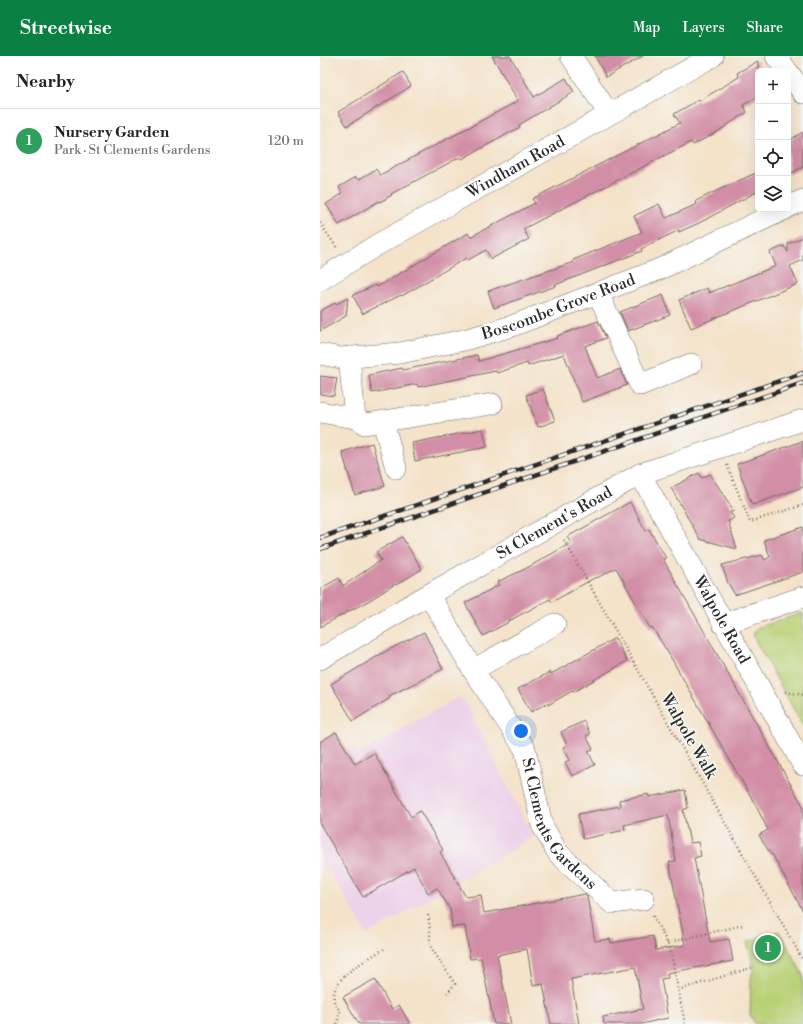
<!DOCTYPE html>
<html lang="en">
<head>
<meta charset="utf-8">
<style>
	:root { --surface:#fff; --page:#f2f2f2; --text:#222; --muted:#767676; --line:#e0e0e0; --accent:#0b8043 }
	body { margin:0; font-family:"Libre Bodoni",serif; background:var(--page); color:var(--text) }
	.controls { position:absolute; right:12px; top:12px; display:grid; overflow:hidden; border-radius:6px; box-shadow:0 4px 16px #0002 }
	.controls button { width:36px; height:36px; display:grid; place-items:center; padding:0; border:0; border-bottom:1px solid var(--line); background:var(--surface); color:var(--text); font:20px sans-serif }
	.you { position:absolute; left:201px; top:675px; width:14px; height:14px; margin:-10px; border:3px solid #fff; border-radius:50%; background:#1a73e8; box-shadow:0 0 0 6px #1a73e833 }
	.badge { display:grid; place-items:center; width:26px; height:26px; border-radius:50%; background:var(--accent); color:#fff; font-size:13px; font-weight:700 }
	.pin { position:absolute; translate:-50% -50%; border:2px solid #fff; box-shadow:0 1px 4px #0006 }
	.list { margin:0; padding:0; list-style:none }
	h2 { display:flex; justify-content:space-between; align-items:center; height:52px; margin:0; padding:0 16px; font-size:17px }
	h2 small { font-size:13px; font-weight:400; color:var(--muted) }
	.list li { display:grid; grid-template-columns:26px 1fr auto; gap:12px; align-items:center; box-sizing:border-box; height:64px; padding:0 16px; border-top:1px solid var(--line) }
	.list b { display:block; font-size:15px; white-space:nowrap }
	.list p { margin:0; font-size:13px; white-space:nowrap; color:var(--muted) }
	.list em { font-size:13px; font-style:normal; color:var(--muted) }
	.icon { flex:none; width:22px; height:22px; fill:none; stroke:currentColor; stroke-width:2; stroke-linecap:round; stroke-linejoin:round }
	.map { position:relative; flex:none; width:483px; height:968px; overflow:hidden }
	header { display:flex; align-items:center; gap:24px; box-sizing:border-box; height:56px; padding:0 20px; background:var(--accent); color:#fff }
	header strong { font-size:19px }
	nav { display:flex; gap:22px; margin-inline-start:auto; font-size:14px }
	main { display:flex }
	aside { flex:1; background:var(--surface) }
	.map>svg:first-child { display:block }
	.built { fill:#edd1e9 }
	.green { fill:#b8d075; stroke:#727e50 }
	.building { fill:#d28ea6 }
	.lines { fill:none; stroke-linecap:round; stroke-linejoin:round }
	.minor-casing { stroke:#716b62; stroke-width:22 }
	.path { stroke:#716b62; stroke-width:2.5; stroke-dasharray:1 3; stroke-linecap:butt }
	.minor { stroke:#fff; stroke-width:21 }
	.rail-casing { stroke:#2b2b2b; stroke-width:4.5 }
	.rail { stroke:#f6f6f2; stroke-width:3; stroke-dasharray:9; stroke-linecap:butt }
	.labels { text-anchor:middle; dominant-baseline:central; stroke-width:3.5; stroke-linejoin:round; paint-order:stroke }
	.street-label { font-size:16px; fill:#2b2b2b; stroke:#f6f6f2 }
</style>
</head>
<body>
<header>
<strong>Streetwise</strong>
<nav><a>Map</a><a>Layers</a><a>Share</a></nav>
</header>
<main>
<aside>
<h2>Nearby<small></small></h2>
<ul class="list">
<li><span class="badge" style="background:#2e9e5b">1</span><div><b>Nursery Garden</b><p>Park · St Clements Gardens</p></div><em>120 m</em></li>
</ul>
</aside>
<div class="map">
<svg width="483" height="968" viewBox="0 0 483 968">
	<rect width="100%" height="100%" fill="#f6f6f2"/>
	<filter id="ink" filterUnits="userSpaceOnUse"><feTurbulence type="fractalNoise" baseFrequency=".025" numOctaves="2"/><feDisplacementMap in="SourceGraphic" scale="8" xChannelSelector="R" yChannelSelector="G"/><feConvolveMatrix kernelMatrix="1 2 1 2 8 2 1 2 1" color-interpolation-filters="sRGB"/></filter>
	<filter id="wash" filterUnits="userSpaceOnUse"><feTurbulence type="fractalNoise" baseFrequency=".012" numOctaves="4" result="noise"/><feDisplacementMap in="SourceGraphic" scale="16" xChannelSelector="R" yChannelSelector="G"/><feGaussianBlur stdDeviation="0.9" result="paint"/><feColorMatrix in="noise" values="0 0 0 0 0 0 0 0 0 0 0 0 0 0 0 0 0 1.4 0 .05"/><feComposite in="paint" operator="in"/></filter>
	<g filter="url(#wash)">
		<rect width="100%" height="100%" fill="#f4e2c9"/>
		<path class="built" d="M138,641L145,646L213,781L47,879L7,810L0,813V725L21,699L35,691L39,698Z"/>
		<path class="green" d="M483,557V670L434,582V576L437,572Z
			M459,875L483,919V968H435L430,958L431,923L434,911L427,886Z"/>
		<g id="blocks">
			<path class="building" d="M172,0H190L214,41L246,22L254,36L199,69L200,71L142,103L140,101L71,138L72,139L60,146L59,145L19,169L6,148L22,138L19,131L36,121L38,124L56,113L60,119L198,45Z
				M275,0H323L286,21Z
				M438,5V41L423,49L427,56L397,76L373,89L371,86L203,173L209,183L171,203L166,194L148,204L146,202L82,240L81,239L42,258L33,239L56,229L57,231L148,177L150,181L215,147L212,143L360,67L354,58L378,44L379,45L419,21L417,17Z
				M83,16L91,30L27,70L18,56Z
				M483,76V111L468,119V85Z
				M438,116V135L379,167L359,176V174L321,193L322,195L235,229L236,230L174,252L168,235L254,206L253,204L322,176L314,160L339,148L346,162L377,148L376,145L392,137Z
				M483,181V204L470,210L478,228L371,272L359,244L387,232L389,237L456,210L450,196L464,190L468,196V188Z
				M343,239L350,259L308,275L300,256Z
				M28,242L26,260L0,275V255L15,247L16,248Z
				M278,265L286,282L265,290L277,322L300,313L307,329L262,346L244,298L208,310L207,307L177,317L176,315L98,331L97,328L52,337L49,319L82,312L83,314L157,299L159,305L238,282L237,280Z
				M0,320L17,322L14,340L0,338Z
				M223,333L235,365L218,371L206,339Z
				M163,373L167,391L95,405L92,387Z
				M483,385V431L432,449L417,408Z
				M52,387L65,430L35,439L22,396Z
				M379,417L382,422L390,418L414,455L410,456L414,462L408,465L417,493L380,483L351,432Z
				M310,446L326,475L329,473L346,502L343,503L483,750V855L452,798L451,799L439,779L448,774L435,748L350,600L332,571L330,572L296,512L277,522L276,521L232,546L230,543L187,566V567L163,580L145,547L179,529L177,526L205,513L251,487L247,481Z
				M483,471V516L415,539L408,527L402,509L442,499L445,504L450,501L444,484Z
				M82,481L102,513L76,529L75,528L50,544L0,571V533L19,522L23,530L61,504L56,496Z
				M104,576L123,613L69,640L70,642L33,665L11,628L68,594Z
				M295,582L307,605L253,636L252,635L228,649L227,647L211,656L198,633L230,616L231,618Z
				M264,665L270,678L266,680L273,693L268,695L275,709L252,720L245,706L250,704L243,691L247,689L241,676Z
				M16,676L35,708L54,697L91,761L100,755L123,794L120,796L146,841L161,839L164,857L265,838L267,840L275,885L290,883L291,887L333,880L336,894L365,889L349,806L356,805L348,759L304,769L305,774L263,783L258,758L300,750L299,744L328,738L329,741L365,734L368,752L363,754L370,787L378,786L381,800L374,802L390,886L409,883L413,905L347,917L348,922L341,923L348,962L321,968H284L283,961L323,953L315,911L251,923L259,968H231L223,928L213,930L207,893L177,899L191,968H174L161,902L150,903L145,870L132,871L130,853L117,832L108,837L94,811L43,841L0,768V686Z
				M55,923L72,953L79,949L90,968H39L23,941Z"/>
		</g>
	</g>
	<g filter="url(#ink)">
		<use href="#blocks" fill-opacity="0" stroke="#716b62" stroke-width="1"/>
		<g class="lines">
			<defs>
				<g id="minor">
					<path d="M251,0L289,58"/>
					<path d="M456,0L467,15"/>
					<path d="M468,16L483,37"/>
					<path d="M468,151L483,144"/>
					<path id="s1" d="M0,224L57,189L393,0"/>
					<path d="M278,237L320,329L371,308"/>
					<path id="s2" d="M0,298L21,302L80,297L144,284L192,270L340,213L465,153"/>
					<path d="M29,301L35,362L45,368L172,348"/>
					<path d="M0,356L35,362"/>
					<path d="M63,366L76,412"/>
					<path id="s3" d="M320,418L483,709"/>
					<path id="s4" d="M109,539L153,614L205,693L222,769L238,797L292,847L324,843"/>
					<path d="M403,568L483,541"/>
					<path id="s5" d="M0,603L87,551L320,418L483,364"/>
					<path d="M153,614L235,568"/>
				</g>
			</defs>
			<use href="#minor" class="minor-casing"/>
			<path class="path" d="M0,167L17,192
				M407,409L430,466L483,449
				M244,484L483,904
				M466,636L483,639
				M108,859L110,873V890L135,928L127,937
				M333,860L350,892L365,968
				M347,887L423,869
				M358,934L434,911
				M17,968L20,955C18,952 14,947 14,944C10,922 48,903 64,893"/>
			<use href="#minor" class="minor"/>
			<defs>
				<path id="rail" d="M0,482L483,317
					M0,493L483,327"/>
			</defs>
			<use href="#rail" class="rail-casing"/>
			<use href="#rail" class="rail"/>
		</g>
	</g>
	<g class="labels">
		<g class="street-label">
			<text stroke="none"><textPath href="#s1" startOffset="226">Windham Road</textPath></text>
			<text stroke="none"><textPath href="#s2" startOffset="246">Boscombe Grove Road</textPath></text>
			<text stroke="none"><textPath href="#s5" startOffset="271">St Clement's Road</textPath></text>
			<text stroke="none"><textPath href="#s3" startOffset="167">Walpole Road</textPath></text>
			<text transform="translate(369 680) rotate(60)">Walpole Walk</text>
			<text stroke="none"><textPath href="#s4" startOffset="266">St Clements Gardens</textPath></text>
		</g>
	</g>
</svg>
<div class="controls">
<button>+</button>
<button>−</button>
<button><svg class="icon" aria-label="locate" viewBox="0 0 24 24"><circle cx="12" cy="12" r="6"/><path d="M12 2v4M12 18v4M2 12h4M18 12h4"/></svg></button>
<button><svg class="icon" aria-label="layers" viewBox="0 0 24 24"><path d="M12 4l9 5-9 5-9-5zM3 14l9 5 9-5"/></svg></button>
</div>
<div class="you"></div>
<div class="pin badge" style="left:448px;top:892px;background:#2e9e5b">1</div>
</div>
</main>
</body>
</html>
